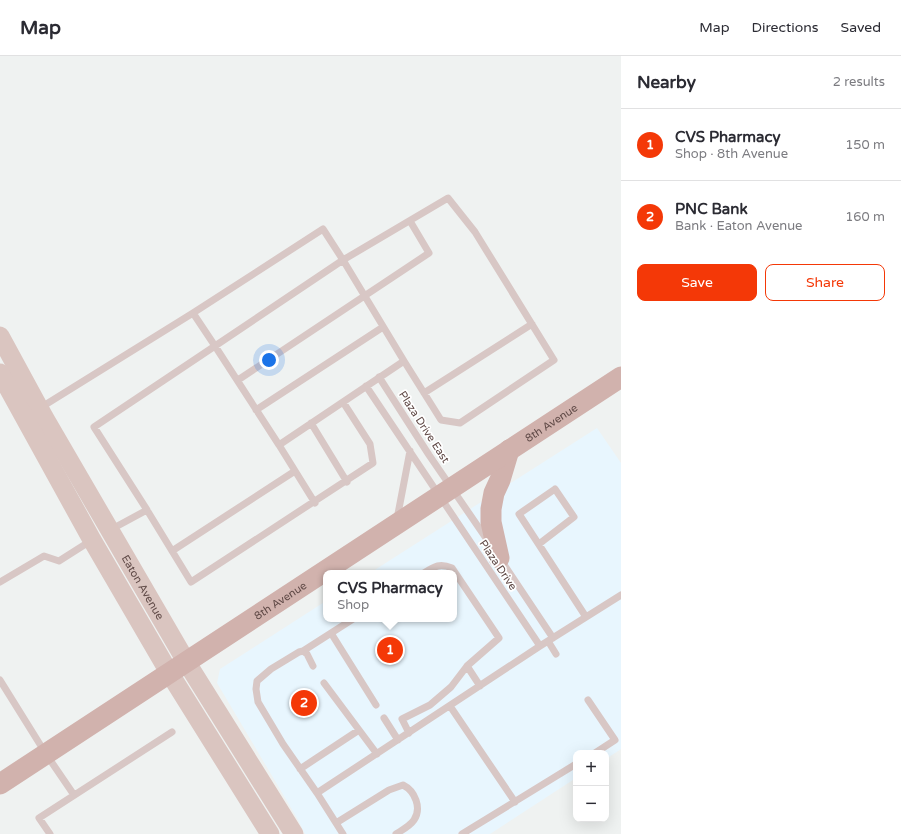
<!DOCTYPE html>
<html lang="en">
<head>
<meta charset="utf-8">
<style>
	:root { --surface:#fff; --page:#f2f2f3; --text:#2b2b33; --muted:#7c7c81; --line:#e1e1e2; --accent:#f43807 }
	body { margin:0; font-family:"Varela Round",sans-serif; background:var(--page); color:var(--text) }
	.controls { position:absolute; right:12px; bottom:12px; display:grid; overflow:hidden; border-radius:8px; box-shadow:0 4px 16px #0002 }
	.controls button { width:36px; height:36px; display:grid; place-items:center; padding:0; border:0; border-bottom:1px solid var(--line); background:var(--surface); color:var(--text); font:20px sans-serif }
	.you { position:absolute; left:269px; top:304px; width:14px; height:14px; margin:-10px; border:3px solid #fff; border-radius:50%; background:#1a73e8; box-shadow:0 0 0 6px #1a73e833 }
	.badge { display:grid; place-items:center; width:26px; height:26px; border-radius:50%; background:var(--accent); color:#fff; font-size:13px; font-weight:700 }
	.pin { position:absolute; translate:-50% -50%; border:2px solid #fff; box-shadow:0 1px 4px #0006 }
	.popup { position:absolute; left:323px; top:514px; width:134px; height:52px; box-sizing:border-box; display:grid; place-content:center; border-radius:8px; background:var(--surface); filter:drop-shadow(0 1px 3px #0005); font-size:13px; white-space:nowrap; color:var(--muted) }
	.popup b { font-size:15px; color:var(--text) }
	.popup::after { content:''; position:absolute; left:50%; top:100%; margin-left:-8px; border:8px solid transparent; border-top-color:var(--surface) }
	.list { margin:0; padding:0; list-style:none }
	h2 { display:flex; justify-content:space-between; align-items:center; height:52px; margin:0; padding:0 16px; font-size:17px }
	h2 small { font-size:13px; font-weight:400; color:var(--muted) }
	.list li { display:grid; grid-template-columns:26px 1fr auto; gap:12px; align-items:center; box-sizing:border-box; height:72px; padding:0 16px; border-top:1px solid var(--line) }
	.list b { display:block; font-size:15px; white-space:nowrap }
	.list p { margin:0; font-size:13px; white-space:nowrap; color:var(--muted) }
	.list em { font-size:13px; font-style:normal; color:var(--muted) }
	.actions { display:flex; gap:8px; padding:12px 16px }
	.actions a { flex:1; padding:9px 0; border:1px solid var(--accent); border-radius:8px; text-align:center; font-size:14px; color:var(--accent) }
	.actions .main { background:var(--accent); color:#fff }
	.map { position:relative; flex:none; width:621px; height:778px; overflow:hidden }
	header { display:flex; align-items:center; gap:24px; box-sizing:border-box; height:56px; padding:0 20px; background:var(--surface); border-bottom:1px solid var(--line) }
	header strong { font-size:19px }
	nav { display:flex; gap:22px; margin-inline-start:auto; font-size:14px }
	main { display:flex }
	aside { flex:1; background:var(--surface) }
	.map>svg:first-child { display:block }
	.commercial { fill:#e8f6fe }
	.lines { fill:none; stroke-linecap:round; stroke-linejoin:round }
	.lane { stroke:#d8c7c5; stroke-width:7 }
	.secondary { stroke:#dac5c0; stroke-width:19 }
	.primary { stroke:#d1b2ad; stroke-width:21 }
	.labels { text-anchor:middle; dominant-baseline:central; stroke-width:3.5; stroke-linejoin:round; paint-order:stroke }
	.street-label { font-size:11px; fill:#5f4946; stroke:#fff }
</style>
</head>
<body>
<header>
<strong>Map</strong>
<nav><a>Map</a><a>Directions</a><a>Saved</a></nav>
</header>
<main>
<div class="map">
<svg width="621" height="778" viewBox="0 0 621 778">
	<rect width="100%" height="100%" fill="#eff2f1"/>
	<path class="commercial" d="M597,372L621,407V693L606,703V697H576V722L490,778H305L297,762L217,627L220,613L326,545V563H454V517H370Z"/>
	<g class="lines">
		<path class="lane" d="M379,321L429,399L488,485
			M238,324L429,197L410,165
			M366,330L540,590
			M424,337L532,268
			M343,346L404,305L441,364L460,367L554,304L475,176L448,142L343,204L404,305
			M40,352L193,257L323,173L343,204L215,290L193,257
			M256,354L383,271
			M311,367L347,426
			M279,389L315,447
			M397,463L410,395
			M110,474L147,454L191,526L373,407L370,388L343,346L279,389L215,290L94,371L147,454
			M539,488L574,461L555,433L519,458L586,561
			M172,495L295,415
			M501,504L553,582
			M424,517C435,510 440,507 452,512L499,582L467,610L480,630
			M0,526L44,500L59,505L92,484
			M331,577L376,649
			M548,585L556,598
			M303,595L353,563
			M313,610L307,598L303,595L299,596L271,613L257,625L256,633L258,646L283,688L317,737L343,778
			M0,624L46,698L74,739
			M324,627L377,698
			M588,644L615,684L595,697
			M450,650L515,746
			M384,662L398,684
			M409,677L402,663L430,649L451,631L467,610
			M300,713L359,674
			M317,737L540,590L621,539
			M336,767L389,734L403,729C415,735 422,752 414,764C410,770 402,774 396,778
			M50,778L39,762L172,676
			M462,778L576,708"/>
		<g class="secondary">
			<path id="s1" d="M0,280L44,361L187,607L294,778"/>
			<path d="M0,317L92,484L170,618L270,778"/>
		</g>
		<g class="primary">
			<path d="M499,502L491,466V453L494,437L500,424L509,394"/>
			<path id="s2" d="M0,728L621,321"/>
		</g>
	</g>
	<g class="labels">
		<g class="street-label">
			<text stroke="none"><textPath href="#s2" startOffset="659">8th Avenue</textPath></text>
			<text transform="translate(424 371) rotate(57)">Plaza Drive East</text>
			<text transform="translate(498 509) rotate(56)">Plaza Drive</text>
			<text stroke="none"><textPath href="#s1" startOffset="289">Eaton Avenue</textPath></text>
			<text stroke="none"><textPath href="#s2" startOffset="335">8th Avenue</textPath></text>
		</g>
	</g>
</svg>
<div class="controls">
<button>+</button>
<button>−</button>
</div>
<div class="you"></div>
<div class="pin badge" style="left:390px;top:594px">1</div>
<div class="popup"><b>CVS Pharmacy</b>Shop</div>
<div class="pin badge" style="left:304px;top:647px">2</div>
</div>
<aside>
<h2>Nearby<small>2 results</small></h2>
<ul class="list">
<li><span class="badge">1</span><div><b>CVS Pharmacy</b><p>Shop · 8th Avenue</p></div><em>150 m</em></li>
<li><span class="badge">2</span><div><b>PNC Bank</b><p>Bank · Eaton Avenue</p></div><em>160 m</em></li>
</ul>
<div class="actions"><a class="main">Save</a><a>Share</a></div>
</aside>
</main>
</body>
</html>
